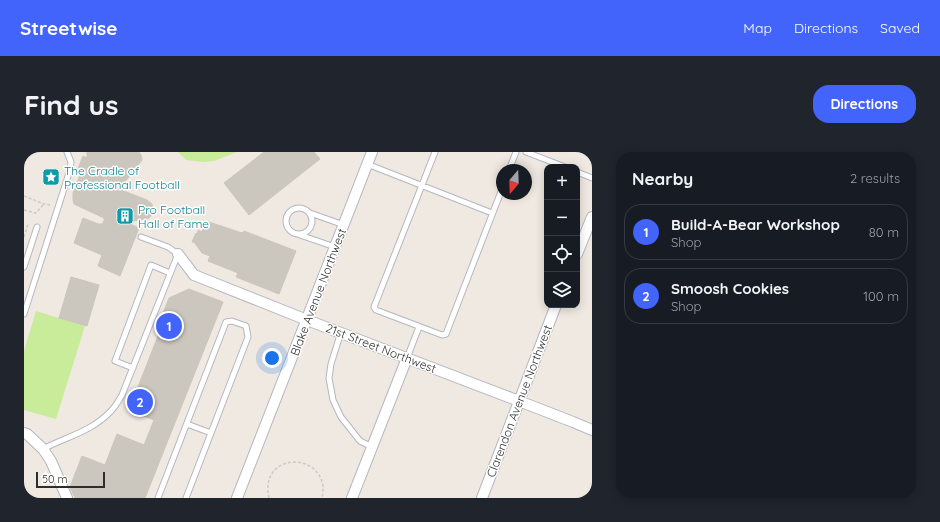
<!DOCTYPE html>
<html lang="en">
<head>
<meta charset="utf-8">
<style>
	:root { --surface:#171b24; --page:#20242c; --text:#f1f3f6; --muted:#9ea1a6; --line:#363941; --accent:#4264fb }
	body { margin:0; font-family:Quicksand,sans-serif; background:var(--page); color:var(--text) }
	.controls { position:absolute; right:12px; top:12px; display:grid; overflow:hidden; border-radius:8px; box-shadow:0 2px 10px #0003 }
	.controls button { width:36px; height:36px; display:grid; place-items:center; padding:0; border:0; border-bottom:1px solid var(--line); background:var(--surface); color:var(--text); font:20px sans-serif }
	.compass { position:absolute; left:472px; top:12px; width:36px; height:36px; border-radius:50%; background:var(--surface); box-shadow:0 2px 10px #0003; rotate:199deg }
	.scale { position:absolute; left:12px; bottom:10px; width:69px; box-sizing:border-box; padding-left:4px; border:2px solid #2e2e2e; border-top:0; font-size:11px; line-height:14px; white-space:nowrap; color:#2e2e2e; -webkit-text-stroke:3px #fff; paint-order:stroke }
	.you { position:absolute; left:248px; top:206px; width:14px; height:14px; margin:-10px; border:3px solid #fff; border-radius:50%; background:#1a73e8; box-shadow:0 0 0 6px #1a73e833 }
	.badge { display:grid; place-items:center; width:26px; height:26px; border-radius:50%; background:var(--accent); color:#fff; font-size:13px; font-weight:700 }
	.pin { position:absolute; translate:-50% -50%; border:2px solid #fff; box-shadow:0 1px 4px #0006 }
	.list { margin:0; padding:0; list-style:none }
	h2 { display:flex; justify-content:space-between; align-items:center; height:52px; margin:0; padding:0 16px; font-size:17px }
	h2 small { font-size:13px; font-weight:400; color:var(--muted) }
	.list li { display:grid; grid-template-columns:26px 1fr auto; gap:12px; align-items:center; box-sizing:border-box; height:56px; margin:0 8px 8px; padding:0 8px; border:1px solid var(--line); border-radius:16px }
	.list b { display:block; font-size:15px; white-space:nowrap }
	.list p { margin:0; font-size:13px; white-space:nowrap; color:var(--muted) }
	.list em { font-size:13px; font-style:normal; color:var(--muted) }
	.icon { flex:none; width:22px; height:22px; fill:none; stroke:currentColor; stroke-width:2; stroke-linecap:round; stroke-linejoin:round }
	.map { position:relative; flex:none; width:568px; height:346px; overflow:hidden; border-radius:16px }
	header { display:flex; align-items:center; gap:24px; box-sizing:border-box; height:56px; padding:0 20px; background:var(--accent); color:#fff }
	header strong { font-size:19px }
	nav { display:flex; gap:22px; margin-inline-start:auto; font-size:14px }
	.intro { display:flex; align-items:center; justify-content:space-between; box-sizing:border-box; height:96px; padding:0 24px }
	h1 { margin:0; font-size:28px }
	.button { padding:10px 18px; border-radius:16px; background:var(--accent); color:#fff; font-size:14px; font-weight:700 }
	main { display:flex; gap:24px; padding:0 24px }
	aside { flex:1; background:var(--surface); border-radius:16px; box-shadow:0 2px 10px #0003 }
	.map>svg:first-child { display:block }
	.pitch { fill:#c9ec9a }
	.building { fill:#cbc7bf; stroke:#cbc5ba }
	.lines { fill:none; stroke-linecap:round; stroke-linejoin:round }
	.lane-casing { stroke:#b4b7c1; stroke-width:7 }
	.street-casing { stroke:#b4b7c1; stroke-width:12 }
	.path { stroke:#c9c9c9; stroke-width:1.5; stroke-dasharray:3 2; stroke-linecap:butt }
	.lane { stroke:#fff; stroke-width:5 }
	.street { stroke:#fff; stroke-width:10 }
	.labels { text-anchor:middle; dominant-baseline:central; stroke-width:3; stroke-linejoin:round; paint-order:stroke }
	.culture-label { font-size:12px; fill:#0d838f; stroke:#fff; text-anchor:start }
	.street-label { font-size:12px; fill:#2e2e2e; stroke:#fff }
</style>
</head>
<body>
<header>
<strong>Streetwise</strong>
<nav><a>Map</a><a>Directions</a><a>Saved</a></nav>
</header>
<div class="intro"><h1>Find us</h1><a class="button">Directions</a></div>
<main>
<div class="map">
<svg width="568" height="346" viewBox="0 0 568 346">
	<rect width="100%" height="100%" fill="#efe9e1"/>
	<path class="pitch" d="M154,0H213L190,9L179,10L162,8Z
		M12,159L61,174L32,267L0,258V199Z"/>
	<path class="building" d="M63,0H115L117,3L118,8L96,36L100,39L123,48L128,52L129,58L128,62L126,65L123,67L108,69L106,72L115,76L96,124L74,114L78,103L50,91L59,66L74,72H78L80,69V66L52,53L50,52L49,48V41L56,23L52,22L59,4L63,6Z
		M240,0H290L296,7L225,63L200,31Z
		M182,69L218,81L220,79L272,99L255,142L212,125L214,121L184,109L186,104L178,101L170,90H168L172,81L173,82L174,78L178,80Z
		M47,125L75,133L63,174L35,166Z
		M165,137L199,150L121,346H51L46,335L58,304L81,313L93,282L120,293L130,268L105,258L141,166L138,164L145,146Z"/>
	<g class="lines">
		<defs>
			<path id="lane" d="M411,0L350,155L352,158L418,183L422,182L478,37
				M502,0L541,15
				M343,12L468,61
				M485,18L492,0
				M553,20L568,26
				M262 69a13 13 0 1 1 26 0a13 13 0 1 1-26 0Z
				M286,61L320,73
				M276,83L311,95
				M0,115L13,75
				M0,162L46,18L47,10L43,0
				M317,180L307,212L305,226L309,248L317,265L336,289L348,295
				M383,206L395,175
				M109,216L91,209L127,113L146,121
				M163,272L187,281
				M19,297C44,284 67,280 87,259C92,254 95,248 98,243L154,102L144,95L117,85
				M134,346L202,170L208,169L222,174L224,185L162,346"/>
			<path id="street" d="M154,102L170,123L283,168L495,249L549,270L568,278
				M553,102L568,65
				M0,281L3,282L19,297L27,309L43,346
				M213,346L348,0
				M328,346L383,206
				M458,346L532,153"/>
		</defs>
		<use href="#lane" class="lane-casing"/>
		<use href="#street" class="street-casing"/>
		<path class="path" d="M0,44L20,52L26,53
			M0,58L12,61L20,52
			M0,85L4,72
			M245,346C235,302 294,299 299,334C299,338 299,342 298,346"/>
		<use href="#lane" class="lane"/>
		<use href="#street" class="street"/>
	</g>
	<defs>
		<symbol id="sight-square" viewBox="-11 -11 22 22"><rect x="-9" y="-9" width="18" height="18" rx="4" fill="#0f9aa8" stroke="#fff"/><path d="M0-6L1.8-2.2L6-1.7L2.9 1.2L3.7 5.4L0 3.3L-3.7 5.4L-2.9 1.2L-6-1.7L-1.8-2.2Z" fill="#fff"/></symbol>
		<symbol id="building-square" viewBox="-11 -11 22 22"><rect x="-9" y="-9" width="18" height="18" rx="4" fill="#0f9aa8" stroke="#fff"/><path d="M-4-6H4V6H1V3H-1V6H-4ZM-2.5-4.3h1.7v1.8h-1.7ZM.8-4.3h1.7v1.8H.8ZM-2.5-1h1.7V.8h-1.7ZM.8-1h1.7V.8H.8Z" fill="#fff"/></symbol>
	</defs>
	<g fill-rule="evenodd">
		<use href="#sight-square" x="17" y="15" width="20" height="20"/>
		<use href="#building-square" x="91" y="54" width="20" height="20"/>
	</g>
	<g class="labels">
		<g class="culture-label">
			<text x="40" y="18">The Cradle of<tspan x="40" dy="14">Professional Football</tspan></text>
			<text x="114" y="57">Pro Football<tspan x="114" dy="14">Hall of Fame</tspan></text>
		</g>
		<g class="street-label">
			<text transform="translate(294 140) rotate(-69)">Blake Avenue Northwest</text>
			<text transform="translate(357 196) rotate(21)">21st Street Northwest</text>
			<text transform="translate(495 249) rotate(-69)">Clarendon Avenue Northwest</text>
		</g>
	</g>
</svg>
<div class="controls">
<button>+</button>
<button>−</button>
<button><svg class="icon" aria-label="locate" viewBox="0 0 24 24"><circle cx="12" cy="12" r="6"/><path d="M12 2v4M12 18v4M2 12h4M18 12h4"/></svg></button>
<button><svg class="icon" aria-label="layers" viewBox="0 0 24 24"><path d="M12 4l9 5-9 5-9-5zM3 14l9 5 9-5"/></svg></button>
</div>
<svg class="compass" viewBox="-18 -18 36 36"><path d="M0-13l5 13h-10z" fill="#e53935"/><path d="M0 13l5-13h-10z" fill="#9ea1a6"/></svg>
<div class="scale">50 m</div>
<div class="you"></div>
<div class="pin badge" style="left:145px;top:174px">1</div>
<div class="pin badge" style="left:116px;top:250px">2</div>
</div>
<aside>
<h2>Nearby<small>2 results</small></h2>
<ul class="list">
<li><span class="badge">1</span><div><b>Build-A-Bear Workshop</b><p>Shop</p></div><em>80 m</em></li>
<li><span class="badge">2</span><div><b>Smoosh Cookies</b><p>Shop</p></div><em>100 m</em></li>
</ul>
</aside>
</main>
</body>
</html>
